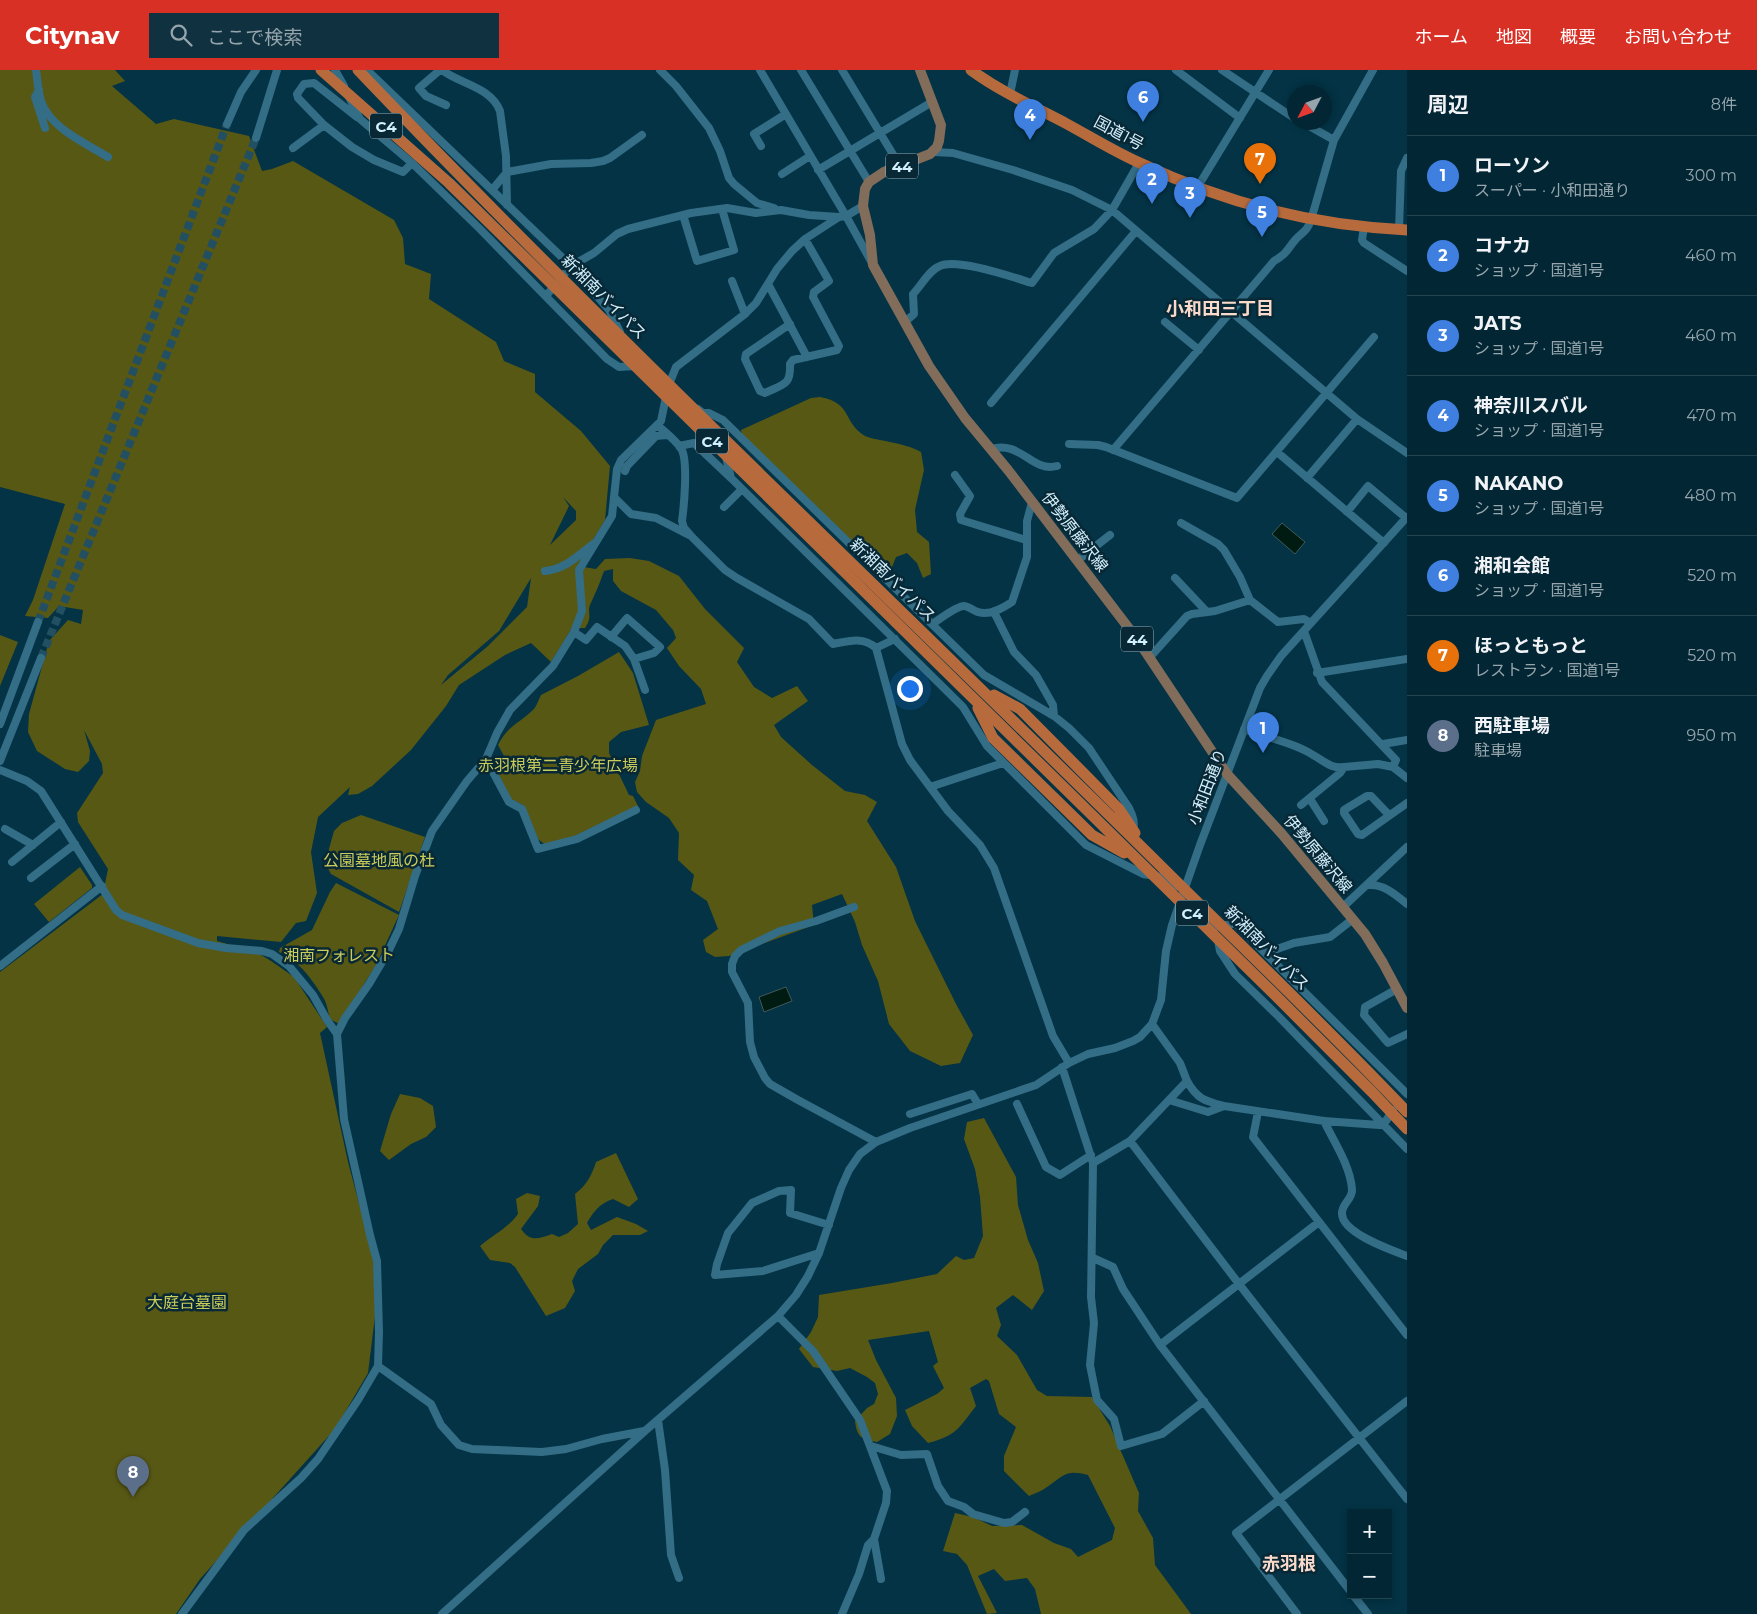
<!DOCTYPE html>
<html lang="ja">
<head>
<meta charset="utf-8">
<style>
	:root { --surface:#022634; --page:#103240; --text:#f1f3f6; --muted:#96a5ac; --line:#23434f; --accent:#d93025 }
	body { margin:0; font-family:Montserrat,"Noto Sans JP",sans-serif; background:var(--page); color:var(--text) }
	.controls { position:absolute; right:15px; bottom:15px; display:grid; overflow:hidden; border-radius:0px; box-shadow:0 2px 8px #0003 }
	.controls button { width:45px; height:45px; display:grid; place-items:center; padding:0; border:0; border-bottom:1px solid var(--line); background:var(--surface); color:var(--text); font:25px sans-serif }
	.compass { position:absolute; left:1287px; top:15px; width:45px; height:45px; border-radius:50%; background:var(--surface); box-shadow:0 2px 8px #0003; rotate:229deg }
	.you { position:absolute; left:909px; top:618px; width:18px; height:18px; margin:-12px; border:4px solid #fff; border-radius:50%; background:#1a73e8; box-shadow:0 0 0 8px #1a73e833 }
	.badge { display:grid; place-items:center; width:32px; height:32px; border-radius:50%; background:var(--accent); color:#fff; font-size:16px; font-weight:700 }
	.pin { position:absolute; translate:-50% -41px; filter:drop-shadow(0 1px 2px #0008) }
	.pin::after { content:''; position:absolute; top:26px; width:18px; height:15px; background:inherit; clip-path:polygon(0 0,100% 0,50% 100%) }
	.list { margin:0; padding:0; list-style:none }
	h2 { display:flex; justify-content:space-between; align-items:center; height:65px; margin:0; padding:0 20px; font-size:21px }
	h2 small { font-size:16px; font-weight:400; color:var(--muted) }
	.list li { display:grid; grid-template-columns:32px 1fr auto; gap:15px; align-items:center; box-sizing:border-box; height:80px; padding:0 20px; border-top:1px solid var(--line) }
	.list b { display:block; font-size:19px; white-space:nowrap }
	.list p { margin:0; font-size:16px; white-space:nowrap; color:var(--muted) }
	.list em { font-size:16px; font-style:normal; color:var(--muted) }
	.icon { flex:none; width:28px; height:28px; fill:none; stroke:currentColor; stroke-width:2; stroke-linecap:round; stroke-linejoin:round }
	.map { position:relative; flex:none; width:1407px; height:1544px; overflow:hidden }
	header { display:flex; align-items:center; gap:30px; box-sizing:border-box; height:70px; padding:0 25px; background:var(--accent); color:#fff }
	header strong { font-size:24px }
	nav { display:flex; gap:28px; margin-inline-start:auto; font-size:18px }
	.search { width:350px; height:45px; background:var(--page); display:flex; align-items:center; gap:12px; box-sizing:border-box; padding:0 18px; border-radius:0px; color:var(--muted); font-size:19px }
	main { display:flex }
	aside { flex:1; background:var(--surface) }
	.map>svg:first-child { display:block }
	.green { fill:#585815; fill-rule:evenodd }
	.water { fill:#001b12; stroke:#3f5b59 }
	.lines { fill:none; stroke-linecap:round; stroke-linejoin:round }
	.minor-tunnel { stroke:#224f61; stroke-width:8; stroke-dasharray:8 4; stroke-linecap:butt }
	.minor { stroke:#336d86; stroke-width:8 }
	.major { stroke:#826c5a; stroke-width:10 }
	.highway { stroke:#b76b3d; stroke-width:11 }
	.labels { text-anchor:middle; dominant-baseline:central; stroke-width:5; stroke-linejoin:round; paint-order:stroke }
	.shield { fill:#092835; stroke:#96b4c2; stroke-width:1 }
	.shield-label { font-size:15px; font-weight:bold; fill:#d3f0fe }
	.street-label { font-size:16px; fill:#d3f0fe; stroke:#092835 }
	.park-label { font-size:16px; fill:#cacc5b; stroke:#092835 }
	.neighbourhood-label { font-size:18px; font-weight:bold; fill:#fadbcb; stroke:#092835 }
</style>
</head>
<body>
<header>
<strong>Citynav</strong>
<div class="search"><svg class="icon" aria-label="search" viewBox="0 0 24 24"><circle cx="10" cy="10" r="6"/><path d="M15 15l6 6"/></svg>ここで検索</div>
<nav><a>ホーム</a><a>地図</a><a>概要</a><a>お問い合わせ</a></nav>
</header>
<main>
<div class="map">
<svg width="1407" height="1544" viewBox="0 0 1407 1544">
	<rect width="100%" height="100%" fill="#033345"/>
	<path class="green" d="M0,0H115L125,11L112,16L156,54L174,49L249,66L262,101L272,99L293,91L394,150L403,168L405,194L431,204L429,229L496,272L504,291L535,304V322L581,361L610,396L605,450L577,496L596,499L605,489L630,488L649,491L679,506L705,539L744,578L737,592L754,617L772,628L797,616L808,631L774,655L781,667L812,695L845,721L865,725L877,732L867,751L896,797L915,851L956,934L973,965L960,993L941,996L910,981L889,954L878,911L862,875L855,852L842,824L812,835L814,855L729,886L715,887L706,882L703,870L718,859L707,831L691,820L694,805L678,790L679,763L669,748L646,732L637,722L635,712L640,701L642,686L656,650L706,634L701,619L679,596L667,578L676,568L673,560L656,540L621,521L613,511V499L604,501C600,513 595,524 590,535C587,544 593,546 585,558H572L551,592L531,573L505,585L459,615L446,636L411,680L372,716L358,724L348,725L350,717L318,747L311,782L317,823L306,851L296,853L281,872L217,866V871L258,883L271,891L294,907L327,957L320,963L348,1092L374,1190L376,1238L368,1303L335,1359L200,1509L176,1544H0V902L103,824L108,799L78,752L77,743L103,703L102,694L84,660L90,681L89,691L78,702L65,699L37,681L28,662L29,644L49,571L68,550L81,554L83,540L59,536L48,548L25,546L33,530L65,434L0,417ZM563,427L576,441V450L550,475L569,436ZM531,508L527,537L488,576L441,615L448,605L499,561Z
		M820,327C853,333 842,352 865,366C869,368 876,369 880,370C895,373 908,375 921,382L924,400L915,440L917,462L929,472L931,504L923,508L917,493L907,483L896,487L892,497L885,503L742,365L741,360L811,328Z
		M0,565L18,572L0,616Z
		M619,582L633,603L649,655L621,662L609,672V683L629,725L633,726L638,736L575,766L547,776L538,769L523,735L511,729L493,694L505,688L498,675C508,655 520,653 534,639C537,635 539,629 541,625L578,606Z
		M361,745L425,767L399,842L331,804L325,793L334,761L342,753Z
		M80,797L92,815V818L49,852L34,834Z
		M336,813L399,845L376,895L339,954L330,949C328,942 327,933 323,927C312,909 298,890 279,882L280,878L312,860L330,822Z
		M400,1024L420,1028L433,1036L436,1057L426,1067L411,1074L389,1090L380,1081L391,1044Z
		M984,1048L1016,1107L1018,1135L1028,1170L1038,1193L1044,1221L1032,1240L1013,1225L996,1238L1001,1255L997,1266L1017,1285L1037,1320L1047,1326L1092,1327L1110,1356L1139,1423L1138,1441L1153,1468L1155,1495L1191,1544H1041L1035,1519L1027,1508L1005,1511L994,1499L978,1506L997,1543L987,1544L967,1495L957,1484L943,1481L955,1443L973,1447L992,1456L1022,1455L1054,1473L1071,1479L1078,1487L1112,1470L1115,1458L1088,1405C1066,1399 1064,1405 1047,1417C1042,1421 1035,1423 1029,1426L1004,1401V1386L1016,1357L999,1344L989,1311L986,1309L970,1318L976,1336C959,1358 956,1366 928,1373L912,1356L905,1340L937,1324L944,1318L933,1296L938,1292L929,1261L868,1270L876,1290L896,1328L897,1346L890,1364L877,1372C862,1369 857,1368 855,1351L867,1338L874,1334L878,1324L875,1313L867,1307L850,1298L837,1301L813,1297L799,1279L811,1262L818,1247L819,1225L892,1213L937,1204L956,1186L964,1190L974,1188L983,1166L980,1127L975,1099L964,1069L967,1052Z
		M616,1083L638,1129L629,1137L613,1129C600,1133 593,1142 587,1153L591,1160L617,1147L636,1154L648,1161L640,1165H613L603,1175L598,1184L578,1199L572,1211L575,1221L565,1238L546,1246L515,1197L510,1193L490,1190L480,1176C494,1164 507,1159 518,1144L516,1129L527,1123L540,1126L538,1136L521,1159C530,1172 538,1169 552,1164L559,1167L568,1163L578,1154L575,1124C586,1116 592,1105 596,1092Z"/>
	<path class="water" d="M1282,453L1305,472L1295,484L1272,464Z
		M786,917L792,931L764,942L759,927Z"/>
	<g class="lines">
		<path class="minor-tunnel" d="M38,552L227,54
			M41,588L256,68"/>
		<path class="minor" d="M36,0C38,13 38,30 46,41C59,62 87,74 108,87
			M335,0L344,16
			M367,0L571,196L609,240L620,262
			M440,0L419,18L426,26L446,35
			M442,0C460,14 491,17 500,41L506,86L507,135
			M660,0L676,16L709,58L720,81L729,108L734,114L757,133L774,138
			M760,0L846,146L872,193
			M801,0L869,112
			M842,0L900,96
			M1176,0L1240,48
			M1222,0L1294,48
			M39,20L35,27L45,58
			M1010,24L1015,0
			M349,27L360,49L412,93L480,159L607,289L619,297L636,296
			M1302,52L1334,70
			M227,54L241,22L256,0
			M324,55L298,28L297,24L304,14L314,13L357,47
			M256,68L277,0
			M761,76L754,64L786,44
			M293,78L324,55L352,77L374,90L403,102L412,93
			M934,82L953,83L1013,100L1072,120L1112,140L1357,349L1407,383
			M818,100L932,32
			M782,104L810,86
			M1197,118L1269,0
			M492,120L507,102L551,94L591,93L603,91L610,88L642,65
			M683,145L697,191L734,180L722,139
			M1364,157L1362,170L1364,173L1407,201
			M1399,160L1401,101L1407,88
			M732,211L745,244
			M768,214L807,287
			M546,226L571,196L594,183L617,164L628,159L691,143L727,138L756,143L781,140L809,145L839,147L846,146L863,136
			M905,252L914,244L913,224C921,216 929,200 940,196C957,188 1012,207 1032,213L1054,183L1094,159L1112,140L1139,93
			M1165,252L1199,280
			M790,254L746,284L745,289L760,321L765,323C783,314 791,316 790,294L793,290L837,280L839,276L813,227L814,222L829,211L805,169
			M991,333L1136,161
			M698,339L703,343H709L723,350L984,605L1054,646L1069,658L1089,678L1129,738C1133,746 1135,752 1133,761
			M657,355C665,362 677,371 682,380C688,393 684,436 682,451L684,458L691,466L725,500L737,508L809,549L833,574C848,571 863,566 876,578L902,674L910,690L948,741L980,775L994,798L1053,966L1069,993
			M1069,374L1098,375L1106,377L1237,428L1374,267
			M679,376L694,373L731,408
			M991,379C1021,370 1032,403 1057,396
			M1113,380L1274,191C1288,183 1287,179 1296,169C1304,161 1307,161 1311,150L1334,70L1373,0
			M1277,382L1384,473
			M726,387L731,408L958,632L963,637L987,676L1086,775L1143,804L1161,807L1175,817
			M625,401L627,396L656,366L667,365
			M955,405L970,426L960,444L961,450L1026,470
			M1307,408L1357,349
			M614,427L631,444L656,448L689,465
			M724,437L742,419
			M1347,442L1368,416L1406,448
			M1181,453L1218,474L1224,480L1240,507L1250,530L1278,552L1304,549L1311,553
			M1078,490L1110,465
			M545,501C565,499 578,486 593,474
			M1175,508L1207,542
			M994,542L1014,582L1036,605L1053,635L1054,646
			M932,554C939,550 956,536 964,536C968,536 974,541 978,542C990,546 1003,538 1012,532L1027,487V451L1032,432
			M1304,561L1322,612L1396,690L1393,697L1407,708
			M574,562L586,570L597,557L625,576L634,589L645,620
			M611,567L627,548L660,577L654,583L634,589
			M876,578L895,569
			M1150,587L1187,546L1192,544L1215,541L1250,530
			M1317,603L1407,589
			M0,654L38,552
			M1244,659C1266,668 1293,672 1313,685C1324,691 1331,699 1344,697
			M1383,674L1407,670
			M486,689L509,732L522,739L538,779L577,769L636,740
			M0,691L41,588
			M0,700L27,711L41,721L116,840L122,845L198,873L226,878L262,881L272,884L289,896L313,925L327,950L337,964L344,1049L370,1165L377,1191L379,1262L378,1296L358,1330L318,1389L301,1408L244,1460L182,1544
			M930,717L1003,693
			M1310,729L1324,751
			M1301,735L1340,703L1344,697L1378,694L1393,697
			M1389,745L1371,726H1367L1344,740V743L1358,764L1362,765L1407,733
			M5,759L33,775
			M12,792L61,752
			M31,808L75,774
			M1369,815C1384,814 1396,825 1407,834
			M1190,832L1213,857
			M854,837L816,851L780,861L741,880L735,886L732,894V902L748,933L750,972L754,987L765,1008L770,1014L798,1030L876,1072
			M1343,837L1407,777
			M1219,857L1229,854H1236L1407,1024
			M1218,870L1220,881L1235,904L1278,946L1407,1079
			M1266,883L1294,873L1330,867L1353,849
			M0,896L102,816
			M1397,919L1365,937L1364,945L1388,973L1407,964
			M337,964L345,948L369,914L388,882L399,859L415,806L432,761L467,711L486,689L497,663L510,640L553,596L574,562L582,541L579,500L612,446L617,399L621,390L661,351L668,317L676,297L745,244L756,233L777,199L792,181L805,169L839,147
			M1062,997L1093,1093L1091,1227L1094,1253L1090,1295L1097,1330L1114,1349L1121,1376L1162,1364L1204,1331
			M1187,1011C1197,1029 1205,1031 1224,1036
			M1169,1030L1208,1042L1224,1036L1324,1051L1379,1055L1384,1054L1393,1040
			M1017,1034L1046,1097L1060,1105L1091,1085
			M1258,1042L1253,1067L1407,1265
			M910,1044L972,1024L978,1034
			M1324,1051C1334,1072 1350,1095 1352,1119C1353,1129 1342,1133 1342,1143C1341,1163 1391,1180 1407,1186
			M1130,1071L1239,1214L1407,1429
			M1093,1093L1130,1071L1187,1011L1180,993L1152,954
			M819,1183L763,1201L715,1205L717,1194L728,1163L752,1133L779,1121L791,1120L790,1143L829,1155
			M1093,1188L1113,1197L1123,1219L1160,1275L1351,1522
			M778,1246L813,1281L860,1350L887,1421L886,1433L874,1469L868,1475L859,1504L842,1544
			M1160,1275L1319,1152
			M378,1296L431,1334L441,1355L459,1375L472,1379L542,1382L566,1379L602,1369L644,1361
			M658,1350L665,1400L671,1485L679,1508
			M871,1376L901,1385L927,1384L938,1416L948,1431L964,1437L973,1444L1004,1453L1012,1452L1025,1442
			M874,1469L881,1509
			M1353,1525L1368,1544
			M442,1544L646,1360L778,1246L796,1225L808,1206L819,1183L841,1118L849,1100L860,1084L876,1072L910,1058L1036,1015L1069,993L1088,984L1115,978L1133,971L1140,967L1152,954L1161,930L1166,881L1172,855L1200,775L1260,618L1267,606L1281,586L1407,447
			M1297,1544L1236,1463L1407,1331"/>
		<path class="major" d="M920,0L941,55L939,71L937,77L930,84L884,102L869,112L865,119L863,136L870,165L873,195L929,296L965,348L1008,400L1137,569L1227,704L1282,764L1365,864L1383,893L1407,938"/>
		<path class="highway" d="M321,0L449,113L1271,921L1372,1022L1407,1059
			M358,0C626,281 911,547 1186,821C1260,894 1335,966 1407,1042
			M971,0C1001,22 1035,37 1067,54C1091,67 1115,82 1140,93C1227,134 1312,155 1407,160
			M994,625L1020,639L1119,739L1135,763
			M978,638L993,668L1092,765L1124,783"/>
	</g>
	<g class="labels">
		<g class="shield">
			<rect x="370" y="43.5" width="32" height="25" rx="4"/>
			<rect x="886" y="83.5" width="32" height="25" rx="4"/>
			<rect x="696" y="358.5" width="32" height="25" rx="4"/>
			<rect x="1121" y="556.5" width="32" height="25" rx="4"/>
			<rect x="1176" y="830.5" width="32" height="25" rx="4"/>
		</g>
		<g class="shield-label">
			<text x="386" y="56">C4</text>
			<text x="902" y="96">44</text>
			<text x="712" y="371">C4</text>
			<text x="1137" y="569">44</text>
			<text x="1192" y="843">C4</text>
		</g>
		<g class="street-label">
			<text transform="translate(1119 63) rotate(28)">国道1号</text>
			<text transform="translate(604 227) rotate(45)">新湘南バイパス</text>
			<text transform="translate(1075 462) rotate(52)">伊勢原藤沢線</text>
			<text transform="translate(893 510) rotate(44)">新湘南バイパス</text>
			<text transform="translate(1207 717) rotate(-69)">小和田通り</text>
			<text transform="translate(1318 784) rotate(50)">伊勢原藤沢線</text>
			<text transform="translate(1267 878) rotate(45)">新湘南バイパス</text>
		</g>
		<g class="park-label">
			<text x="558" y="695">赤羽根第二青少年広場</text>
			<text x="379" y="790">公園墓地風の杜</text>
			<text x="339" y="885">湘南フォレスト</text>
			<text x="187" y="1232">大庭台墓園</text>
		</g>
		<g class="neighbourhood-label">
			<text x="1220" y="239">小和田三丁目</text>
			<text x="1289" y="1494">赤羽根</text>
		</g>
	</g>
</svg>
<div class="controls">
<button>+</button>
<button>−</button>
</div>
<svg class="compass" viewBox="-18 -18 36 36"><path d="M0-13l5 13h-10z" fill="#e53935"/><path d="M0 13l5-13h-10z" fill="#96a5ac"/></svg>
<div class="you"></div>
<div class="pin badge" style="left:1263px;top:683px;background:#3f7fe0">1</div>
<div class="pin badge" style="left:1152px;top:134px;background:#3f7fe0">2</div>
<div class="pin badge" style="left:1190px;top:148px;background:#3f7fe0">3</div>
<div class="pin badge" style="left:1030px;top:70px;background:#3f7fe0">4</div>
<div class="pin badge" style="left:1262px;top:167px;background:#3f7fe0">5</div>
<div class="pin badge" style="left:1143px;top:52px;background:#3f7fe0">6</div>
<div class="pin badge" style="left:1260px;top:114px;background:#e8710a">7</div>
<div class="pin badge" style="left:133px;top:1427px;background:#5c6f8a">8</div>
</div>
<aside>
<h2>周辺<small>8件</small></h2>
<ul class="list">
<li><span class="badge" style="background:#3f7fe0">1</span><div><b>ローソン</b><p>スーパー · 小和田通り</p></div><em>300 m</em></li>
<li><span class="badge" style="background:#3f7fe0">2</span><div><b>コナカ</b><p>ショップ · 国道1号</p></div><em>460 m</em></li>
<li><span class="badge" style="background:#3f7fe0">3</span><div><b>JATS</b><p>ショップ · 国道1号</p></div><em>460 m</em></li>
<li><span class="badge" style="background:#3f7fe0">4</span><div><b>神奈川スバル</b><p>ショップ · 国道1号</p></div><em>470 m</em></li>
<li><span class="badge" style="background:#3f7fe0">5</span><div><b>NAKANO</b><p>ショップ · 国道1号</p></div><em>480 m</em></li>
<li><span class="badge" style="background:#3f7fe0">6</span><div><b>湘和会館</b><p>ショップ · 国道1号</p></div><em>520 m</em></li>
<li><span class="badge" style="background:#e8710a">7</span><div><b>ほっともっと</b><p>レストラン · 国道1号</p></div><em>520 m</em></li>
<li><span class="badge" style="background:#5c6f8a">8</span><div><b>西駐車場</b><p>駐車場</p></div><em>950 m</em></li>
</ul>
</aside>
</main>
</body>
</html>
